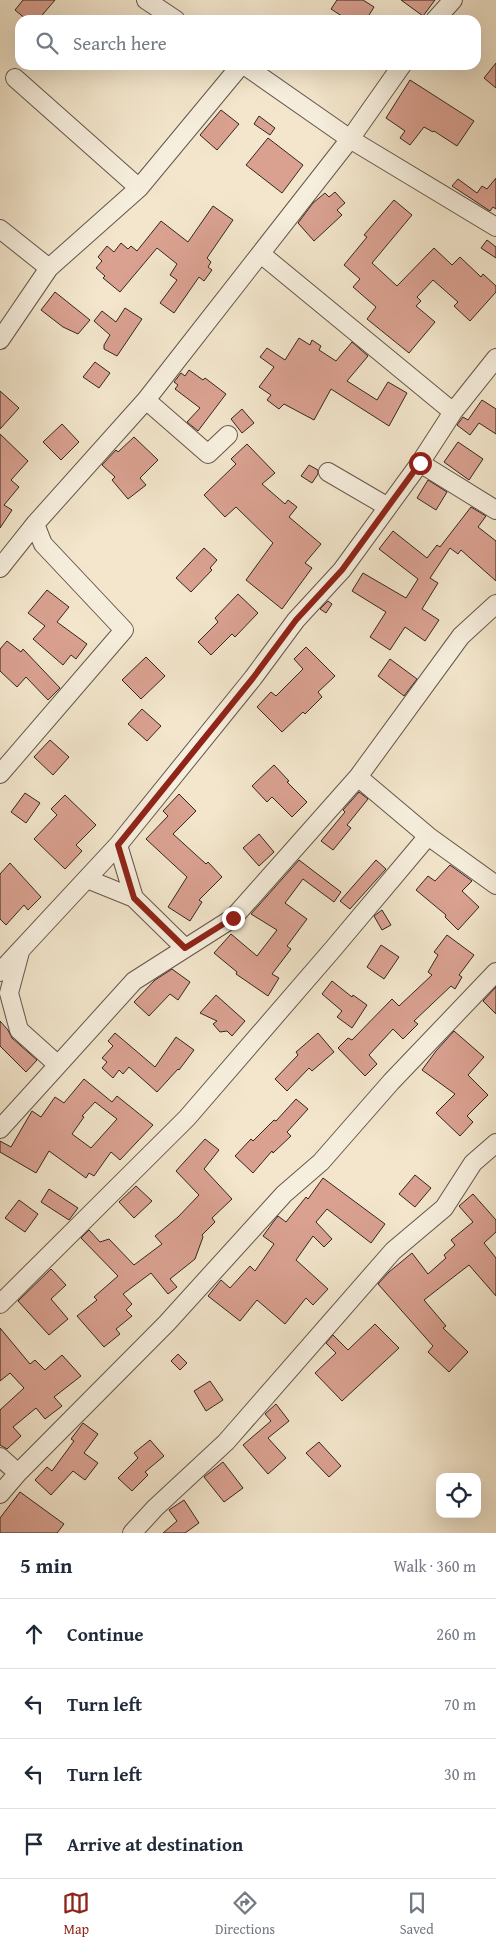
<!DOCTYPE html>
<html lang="en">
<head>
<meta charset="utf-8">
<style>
	:root { --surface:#fff; --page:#f2f2f3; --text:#1f2937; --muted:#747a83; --line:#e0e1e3; --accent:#8f2418 }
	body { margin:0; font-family:"Gentium Book Plus",serif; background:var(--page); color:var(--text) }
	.controls { position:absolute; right:15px; bottom:15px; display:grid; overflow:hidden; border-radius:10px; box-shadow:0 5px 20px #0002 }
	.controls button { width:45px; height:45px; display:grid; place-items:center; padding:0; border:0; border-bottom:1px solid var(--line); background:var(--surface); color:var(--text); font:25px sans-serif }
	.stop { position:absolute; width:15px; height:15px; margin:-11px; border:4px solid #8f2418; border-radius:50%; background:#fff }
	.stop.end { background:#8f2418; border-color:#fff; box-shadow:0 1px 5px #0008 }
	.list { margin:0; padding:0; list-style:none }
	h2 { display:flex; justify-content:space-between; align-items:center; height:65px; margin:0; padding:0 20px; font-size:21px }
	h2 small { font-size:16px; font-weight:400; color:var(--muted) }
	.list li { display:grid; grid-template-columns:32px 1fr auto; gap:15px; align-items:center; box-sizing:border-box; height:70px; padding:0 20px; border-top:1px solid var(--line) }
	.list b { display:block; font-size:19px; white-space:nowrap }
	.list em { font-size:16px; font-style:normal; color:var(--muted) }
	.icon { flex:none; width:28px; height:28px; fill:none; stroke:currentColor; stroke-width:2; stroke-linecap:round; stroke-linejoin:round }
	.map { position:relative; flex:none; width:496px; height:1533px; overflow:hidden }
	.search { position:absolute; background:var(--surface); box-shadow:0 5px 20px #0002; left:15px; right:15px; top:15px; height:55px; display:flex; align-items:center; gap:12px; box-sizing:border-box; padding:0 18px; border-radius:15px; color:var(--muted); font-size:19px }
	.sheet { height:345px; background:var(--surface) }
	nav { display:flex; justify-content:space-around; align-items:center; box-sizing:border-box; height:70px; border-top:1px solid var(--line); background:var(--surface); font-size:14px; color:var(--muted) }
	nav a { display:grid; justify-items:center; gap:2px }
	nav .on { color:var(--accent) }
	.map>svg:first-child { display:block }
	.building { fill:#daa191; stroke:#332721; fill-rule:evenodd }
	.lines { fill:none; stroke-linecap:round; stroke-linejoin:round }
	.minor-casing { stroke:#63574c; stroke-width:20 }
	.minor { stroke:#f7efde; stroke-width:18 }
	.route { stroke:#8f2418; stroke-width:6 }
</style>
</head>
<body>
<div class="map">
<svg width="496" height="1533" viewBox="0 0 496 1533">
	<rect width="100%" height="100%" fill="#f3e6cc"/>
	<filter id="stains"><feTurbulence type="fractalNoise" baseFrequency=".004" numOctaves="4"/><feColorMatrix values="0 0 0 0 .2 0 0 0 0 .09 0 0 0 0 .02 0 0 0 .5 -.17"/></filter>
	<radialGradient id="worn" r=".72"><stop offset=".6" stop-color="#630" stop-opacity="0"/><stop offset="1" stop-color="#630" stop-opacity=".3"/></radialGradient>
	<path class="building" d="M23,0H55L38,20H27L15,10Z
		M337,0H363L374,7L366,20H348L331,9Z
		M401,0H435L423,16Z
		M496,63V88L484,78Z
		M410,80L474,121L457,146L434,131L433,132L424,127L410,145L400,138L405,131L386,118Z
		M221,110L239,124L217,150L200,135Z
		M259,116L275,128L270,135L254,124Z
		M268,138L303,165L282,193L246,165Z
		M496,178V209L493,207L490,211L452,186L458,179L477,193L482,186L487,189Z
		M335,192L345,203L337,210L342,215L314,241L298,223L313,203L325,193L329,197Z
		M394,200L412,215L372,263L397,286L434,248L452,265L460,257L481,277L483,274L496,286V292L470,321L454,306L458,302L433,280L417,297L421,301L416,306L435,322L409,353L367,319L376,307L353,287L360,279L344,265L367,237L364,235Z
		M213,206L233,220L207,258L211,262L208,267L212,270L204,281L199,277L174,313L160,303L177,280L170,275L177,264L157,248L120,292L103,278L105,276L96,268L102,261L98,257L107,246L114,252L121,243L128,249L131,246L137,251L161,221L188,242Z
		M487,240L496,247V258L481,248Z
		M55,292L90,320L78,334L63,327L41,310Z
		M125,308L142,319L117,356L104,349V345L110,335L94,321L102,311L116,322Z
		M299,338L310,345L312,340L321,346L319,350L336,361L352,342L368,356L347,381L377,400L388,382L407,393L389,426L331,389L314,420L284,404L279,409L267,400L271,395L259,387L274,367L260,357L267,348L285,360Z
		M95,362L110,373L99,388L83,377Z
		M189,370L203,380L205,378L226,394L198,431L187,422L200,408L175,389L178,385L174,382L181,373L185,376Z
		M0,391L19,408L0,429Z
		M482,400L496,409V434L479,423L470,435L457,425L463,417L468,420Z
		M242,409L254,423L242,433L231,419Z
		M62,424L79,442L61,460L43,442Z
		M0,434L28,461L11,480L19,487L4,505L12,510L0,528Z
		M134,437L158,460L140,478L146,485L128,499L112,480L115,477L102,465L116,450L118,452Z
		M458,442L483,459L469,480L444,462Z
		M247,444L275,473L262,484L285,504L288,500L297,507L289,517L321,544L305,563L312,568L282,609L246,580L273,543L236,507L225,517L204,495L236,464L231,459Z
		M309,465L318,470V474L312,483L301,476Z
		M428,480L447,492L436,510L417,498Z
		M471,507L486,516L478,527L496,541V581L461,550L458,554L450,548L430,578L438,583L422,609L439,620L425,641L405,627L390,650L370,637L386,612L352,591L363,573L406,598L418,579L379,549L393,531L427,558L437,545L440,547Z
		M204,548L217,560L210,568L212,570L191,592L176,578Z
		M47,590L69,607L57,622L87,644L76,659L71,655L63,665L33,639L45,626L28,613Z
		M238,594L258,613L235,637L232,634L211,655L198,642L218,622L215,618Z
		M328,601L332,604L326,613L320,609Z
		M7,641L21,652L23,649L60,688L48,700L26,677L17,687L0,671V649Z
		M306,647L335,676L318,692L322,697L305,714L303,712L282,732L257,707L271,692L276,696L303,669L294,659Z
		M146,657L165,676L141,699L122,680Z
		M390,659L417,679L404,696L378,676Z
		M142,709L161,726L147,741L128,724Z
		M50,740L69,757L53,775L34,757Z
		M274,765L289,781L287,782L307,802L292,817L272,797L267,802L252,786Z
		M359,792L368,799L347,825L351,828L333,850L321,841L345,812L343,810Z
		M25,793L40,803L26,823L11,812Z
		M179,794L196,811L173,834L206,864L208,862L222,877L199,900L202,902L190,921L168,907L187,877L146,839L168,816L163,811Z
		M65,795L96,825L76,845L82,851L65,869L34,839L57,815L51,809Z
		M259,834L274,852L259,866L243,848Z
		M299,860L341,892L334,902L303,879L285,903L307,919L287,946L291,949L272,974L279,978L268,996L236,974L237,972L214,953L231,934L257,956L277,930L251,914Z
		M376,860L386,869L350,909L340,901Z
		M10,863L41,897L28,910L24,905L6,925L0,919V874Z
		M450,865L472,881L462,891L479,907L458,930L445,917L446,915L416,890L428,876L435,881Z
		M382,910L391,925L382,930L374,916Z
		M447,935L474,955L459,975L462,977L455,989L451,986L414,1021L418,1024L403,1039L393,1029L369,1055L377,1064L365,1076L338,1048L348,1038L352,1040L392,999L399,1006L432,975L428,972L438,955L434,952Z
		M381,945L399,957L384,979L367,967Z
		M172,969L190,982L178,1000L170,994L149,1016L134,1002L155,980Z
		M332,981L352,997L353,995L367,1005L352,1028L337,1017L342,1011L322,994Z
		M496,987V1014L483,1001Z
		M216,995L245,1021L232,1036L227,1031L220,1032L213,1024L217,1021L200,1013Z
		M0,1021L8,1030L12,1038L37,1060L26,1072L0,1046Z
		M454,1031L484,1057L468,1075L488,1095L467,1116L473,1122L460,1136L436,1113L455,1094L422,1070L436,1051Z
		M115,1033L155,1067L176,1037L194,1050L179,1070L178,1069L157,1092L129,1067L123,1074L119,1070L113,1078L102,1068L107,1062L102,1058L113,1046L108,1041Z
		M318,1033L334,1052L312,1071L309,1068L287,1091L275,1079L298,1055L296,1052Z
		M84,1079L112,1102L117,1096L153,1125L120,1160L111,1152L94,1176L89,1173L86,1178L49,1151L36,1173L0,1152V1141L11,1147L32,1111L41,1117L55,1097L64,1103ZM95,1102L117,1119L91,1148L72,1134L84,1117L82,1116Z
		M296,1099L308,1109L287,1132L291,1136L273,1153L272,1151L253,1173L235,1156L251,1139L253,1141L274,1120L276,1121Z
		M205,1139L219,1150L204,1169L232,1199L212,1218L215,1222L202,1235L203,1237L195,1259L170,1279L177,1287L168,1294L151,1273L123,1294L132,1304L126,1310L132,1316L116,1329L120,1334L104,1347L77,1316L97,1300L94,1297L118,1276L81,1238L89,1230L100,1242L109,1239L134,1265L162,1244L155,1236L178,1217L199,1195L176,1171Z
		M415,1175L431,1188L415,1207L399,1194Z
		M323,1178L385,1224L371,1243L327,1209L316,1222L332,1239L324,1247L313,1236L296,1260L328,1289L313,1305L306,1298L285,1324L257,1300L240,1321L208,1296L221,1280L230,1288L250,1266L255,1271L274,1244L263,1236L274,1221L278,1216L286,1222L306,1197L308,1199Z
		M136,1186L152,1201L134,1218L119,1202Z
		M49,1189L78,1208L69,1220L41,1202Z
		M473,1194L496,1220V1232L484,1243L496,1258V1296L469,1265L424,1300L446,1326L443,1328L468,1352L449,1372L428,1352L433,1346L378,1284L389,1272L412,1253L428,1274L446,1258L444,1255L455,1245L451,1240L473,1222L459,1206Z
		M19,1200L38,1214L25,1232L5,1218Z
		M51,1269L66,1285L51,1299L68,1319L49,1335L18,1301Z
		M375,1324L399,1348L342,1401L315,1373L336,1353L326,1343L333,1335L348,1350Z
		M0,1328L30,1364L35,1360L45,1370L62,1355L81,1376L54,1397L62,1406L45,1419L36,1408L13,1427L21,1436L7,1449L0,1445V1410L24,1388L10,1373L0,1381Z
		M178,1354L187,1363L180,1370L171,1361Z
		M210,1381L223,1400L206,1411L194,1391Z
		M276,1404L289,1421L268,1438L286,1458L268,1474L243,1445L271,1421L265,1414Z
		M83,1423L98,1434L84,1453L98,1463L85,1480L73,1471L51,1495L35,1480L47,1467L52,1471L74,1441L71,1439Z
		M150,1440L164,1456L145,1472L148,1475L132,1491L118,1478L138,1458L134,1453Z
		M319,1442L341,1466L329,1477L306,1453Z
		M223,1462L243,1488L224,1502L204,1477Z
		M20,1492L64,1524L57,1533H0V1518Z
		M184,1500L199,1523L185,1533H163L177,1521L169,1510Z"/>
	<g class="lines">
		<defs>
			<path id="minor" d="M146,0L176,20
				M435,20L453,0
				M244,65L350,139L496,227
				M15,78L139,188
				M0,229L49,268
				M261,254L453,412
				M0,340L49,268L139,188L241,65
				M146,400L208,454L228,435
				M420,463L496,510
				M328,472L388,507
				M0,568L35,524L146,400L350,139L402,65
				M0,774L124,630L43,544L35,524
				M358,777L428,836
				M118,845L134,898L185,948
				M87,879L134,898
				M0,972L118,845L253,678L296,620L342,570L420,463L453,412L496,358
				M58,1065L134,981L233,918L358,777L461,636L496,604
				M0,1129L58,1065L19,1030L9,993L20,952
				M0,1304L187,1118L333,949L428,836L496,885
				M0,1457L18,1473
				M0,1494L18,1473L167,1323L284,1194L321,1162L391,1082L496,972
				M132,1533L155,1508L226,1442L393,1251L444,1208L473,1163L496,1143"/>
		</defs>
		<use href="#minor" class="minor-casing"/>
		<use href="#minor" class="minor"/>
	</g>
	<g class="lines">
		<path class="route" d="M233,918L185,948L134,898L118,845L253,678L296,620L342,570L420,463"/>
	</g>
	<rect width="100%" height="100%" filter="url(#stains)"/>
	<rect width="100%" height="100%" fill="url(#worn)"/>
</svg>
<div class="controls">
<button><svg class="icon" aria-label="locate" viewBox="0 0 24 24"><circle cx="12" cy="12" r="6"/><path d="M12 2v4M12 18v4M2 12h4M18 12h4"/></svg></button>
</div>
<div class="stop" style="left:420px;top:463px"></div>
<div class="stop end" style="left:233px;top:918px"></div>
<div class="search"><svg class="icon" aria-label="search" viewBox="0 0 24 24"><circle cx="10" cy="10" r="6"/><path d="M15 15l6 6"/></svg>Search here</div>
</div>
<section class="sheet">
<h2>5 min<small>Walk · 360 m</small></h2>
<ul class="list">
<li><svg class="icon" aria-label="ahead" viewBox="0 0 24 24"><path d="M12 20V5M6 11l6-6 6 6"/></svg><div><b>Continue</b></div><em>260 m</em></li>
<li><svg class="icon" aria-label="left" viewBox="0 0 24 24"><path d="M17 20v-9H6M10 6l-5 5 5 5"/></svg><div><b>Turn left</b></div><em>70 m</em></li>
<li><svg class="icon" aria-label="left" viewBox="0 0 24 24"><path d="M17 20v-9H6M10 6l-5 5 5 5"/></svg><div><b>Turn left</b></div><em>30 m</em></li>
<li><svg class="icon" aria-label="arrive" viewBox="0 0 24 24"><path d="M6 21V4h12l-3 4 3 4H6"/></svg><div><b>Arrive at destination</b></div></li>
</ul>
</section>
<nav>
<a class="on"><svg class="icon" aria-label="map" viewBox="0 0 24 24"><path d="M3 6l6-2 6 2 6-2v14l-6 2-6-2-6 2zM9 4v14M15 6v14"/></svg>Map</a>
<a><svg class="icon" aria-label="directions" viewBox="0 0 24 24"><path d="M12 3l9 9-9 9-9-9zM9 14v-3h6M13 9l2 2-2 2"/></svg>Directions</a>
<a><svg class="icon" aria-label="saved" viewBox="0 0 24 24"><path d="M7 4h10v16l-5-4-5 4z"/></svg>Saved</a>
</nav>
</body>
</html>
